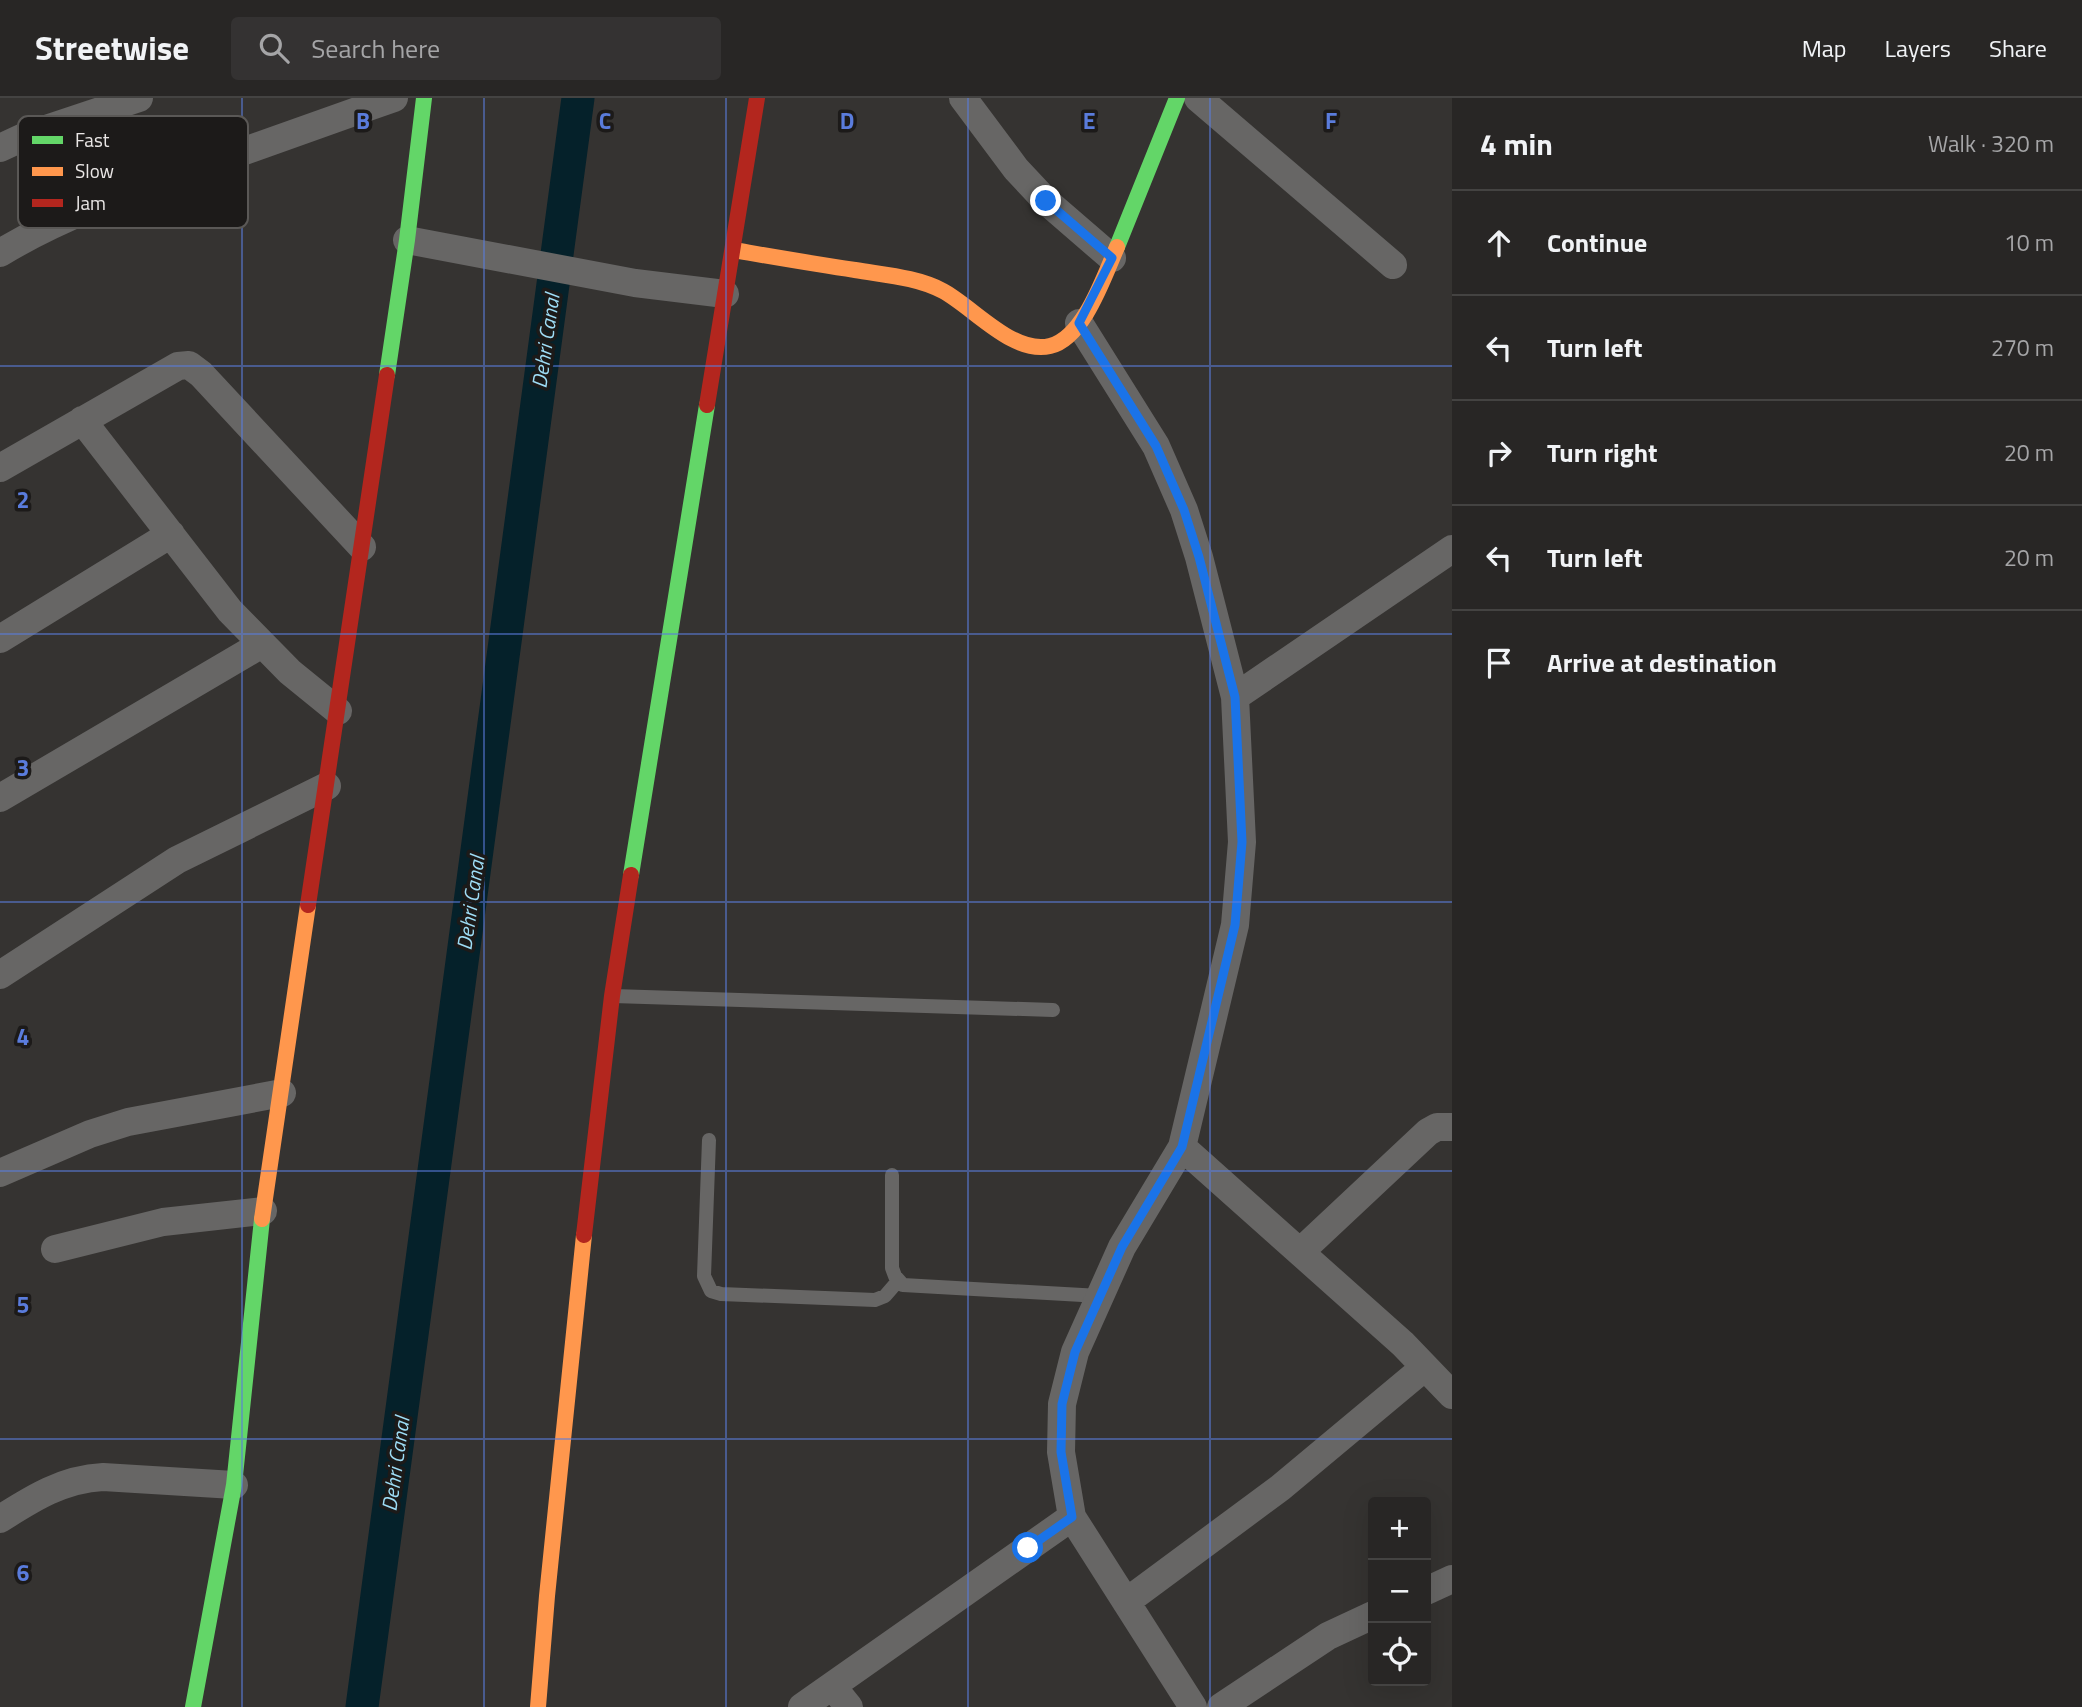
<!DOCTYPE html>
<html lang="en">
<head>
<meta charset="utf-8">
<style>
	:root { --surface:#282625; --page:#343232; --text:#f1f3f6; --muted:#a5a5a7; --line:#444342 }
	body { margin:0; font-family:"Titillium Web",sans-serif; background:var(--page); color:var(--text) }
	.controls { position:absolute; right:21px; bottom:21px; display:grid; overflow:hidden; border-radius:7px; box-shadow:0 7px 28px #0002 }
	.controls button { width:63px; height:63px; display:grid; place-items:center; padding:0; border:0; border-bottom:2px solid var(--line); background:var(--surface); color:var(--text); font:35px sans-serif }
	.stop { position:absolute; width:21px; height:21px; margin:-16px; border:5px solid #1a73e8; border-radius:50%; background:#fff }
	.stop.end { background:#1a73e8; border-color:#fff; box-shadow:0 2px 7px #0008 }
	.list { margin:0; padding:0; list-style:none }
	h2 { display:flex; justify-content:space-between; align-items:center; height:91px; margin:0; padding:0 28px; font-size:30px }
	h2 small { font-size:23px; font-weight:400; color:var(--muted) }
	.list li { display:grid; grid-template-columns:46px 1fr auto; gap:21px; align-items:center; box-sizing:border-box; height:105px; padding:0 28px; border-top:2px solid var(--line) }
	.list b { display:block; font-size:26px; white-space:nowrap }
	.list em { font-size:23px; font-style:normal; color:var(--muted) }
	.icon { flex:none; width:38px; height:38px; fill:none; stroke:currentColor; stroke-width:2; stroke-linecap:round; stroke-linejoin:round }
	.map { position:relative; flex:none; width:1452px; height:1609px; overflow:hidden }
	header { display:flex; align-items:center; gap:42px; box-sizing:border-box; height:98px; padding:0 35px; background:var(--surface); border-bottom:2px solid var(--line) }
	header strong { font-size:33px }
	nav { display:flex; gap:38px; margin-inline-start:auto; font-size:24px }
	.search { width:490px; height:63px; background:var(--page); display:flex; align-items:center; gap:18px; box-sizing:border-box; padding:0 24px; border-radius:7px; color:var(--muted); font-size:26px }
	main { display:flex }
	aside { flex:1; background:var(--surface) }
	.map>svg:first-child { display:block }
	.lines { fill:none; stroke-linecap:round; stroke-linejoin:round }
	.canal { stroke:#05212a; stroke-width:33 }
	.lane { stroke:#676665; stroke-width:14 }
	.street { stroke:#676665; stroke-width:28 }
	.fast { stroke:#63d668; stroke-width:16 }
	.slow { stroke:#ff974d; stroke-width:16 }
	.jam { stroke:#b3261e; stroke-width:16 }
	.route { stroke:#1a73e8; stroke-width:9 }
	.grid { fill:none; stroke:#5a7cdc; stroke-width:2; stroke-opacity:0.55 }
	.labels { text-anchor:middle; dominant-baseline:central; stroke-width:7; stroke-linejoin:round; paint-order:stroke }
	.water-label { font-size:21px; font-style:italic; fill:#9eddf6; stroke:#1c1a19 }
	.key { fill:#1c1a19; stroke:#5a5856; stroke-width:2 }
	.key-label { font-size:19px; fill:#eae7e6 }
	.grid-label { font-size:23px; text-anchor:middle; font-weight:bold; fill:#5a7cdc; stroke:#1c1a19; stroke-width:7; stroke-linejoin:round; paint-order:stroke }
</style>
</head>
<body>
<header>
<strong>Streetwise</strong>
<div class="search"><svg class="icon" aria-label="search" viewBox="0 0 24 24"><circle cx="10" cy="10" r="6"/><path d="M15 15l6 6"/></svg>Search here</div>
<nav><a>Map</a><a>Layers</a><a>Share</a></nav>
</header>
<main>
<div class="map">
<svg width="1452" height="1609" viewBox="0 0 1452 1609">
	<rect width="100%" height="100%" fill="#353331"/>
	<g class="lines">
		<path class="canal" d="M362,1609L578,0"/>
		<path class="lane" d="M613,898L1053,912
			M709,1042L704,1178L711,1193L721,1196L875,1202L885,1198L898,1183
			M892,1077V1170L895,1178L903,1187L1100,1198"/>
		<path class="street" d="M963,0L1016,71L1046,103L1112,160
			M1198,0L1393,167
			M0,50L28,37L139,0
			M407,142L635,185L725,196
			M0,155C61,118 130,94 197,70C262,47 328,23 394,0
			M1079,225L1156,348L1184,412L1199,459L1235,599L1242,744L1235,827L1182,1049L1122,1149L1075,1254L1062,1306L1061,1354L1072,1419L1193,1609
			M82,322L230,513L290,574L338,613
			M0,370L178,268L189,267L201,276L362,449
			M0,541L171,436
			M1235,599L1452,451
			M0,700L262,546
			M0,877L177,762L327,688
			M1182,1049L1403,1246L1452,1297
			M0,1075L90,1036L128,1024L282,995
			M55,1151L163,1124L263,1113
			M1300,1154L1428,1034L1437,1029H1452
			M0,1421C33,1400 63,1381 103,1379L234,1387
			M1426,1493L1452,1481
			M1126,1504L1280,1390L1425,1269
			M832,1588L849,1609
			M802,1609L1072,1419
			M1221,1609L1328,1538L1373,1517"/>
		<path class="fast" d="M1117,149L1177,0
			M387,277L407,142L424,0
			M631,777L707,307
			M193,1609L234,1387L262,1121"/>
		<path class="slow" d="M733,152C774,159 814,166 855,172C884,177 917,179 943,193C973,209 1013,257 1050,248C1084,240 1104,178 1117,149
			M262,1121L308,807
			M538,1609L547,1498L584,1137"/>
		<path class="jam" d="M707,307L757,0
			M308,807L387,277
			M584,1137L612,898L631,777"/>
	</g>
	<g class="lines">
		<path class="route" d="M1028,1450L1072,1419L1061,1354L1062,1306L1075,1254L1122,1149L1182,1049L1235,827L1242,744L1235,599L1199,459L1184,412L1156,348L1079,225L1112,160L1046,103"/>
	</g>
	<path class="grid" d="M242,0V1609M484,0V1609M726,0V1609M968,0V1609M1210,0V1609M0,268H1452M0,536H1452M0,804H1452M0,1073H1452M0,1341H1452"/>
	<g class="labels">
		<g class="water-label">
			<text transform="translate(545 243) rotate(-82)">Dehri Canal</text>
			<text transform="translate(470 805) rotate(-82)">Dehri Canal</text>
			<text transform="translate(395 1366) rotate(-82)">Dehri Canal</text>
		</g>
	</g>
	<rect x="18" y="18" width="230" height="112" rx="10" class="key"/>
	<rect x="32" y="38" width="31" height="8" fill="#63d668"/>
	<rect x="32" y="69" width="31" height="9" fill="#ff974d"/>
	<rect x="32" y="101" width="31" height="8" fill="#b3261e"/>
	<g class="key-label">
		<text x="75" y="49">Fast</text>
		<text x="75" y="80">Slow</text>
		<text x="75" y="112">Jam</text>
	</g>
	<g class="grid-label">
		<text x="363" y="31">B</text>
		<text x="605" y="31">C</text>
		<text x="847" y="31">D</text>
		<text x="1089" y="31">E</text>
		<text x="1331" y="31">F</text>
		<text x="23" y="410">2</text>
		<text x="23" y="678">3</text>
		<text x="23" y="947">4</text>
		<text x="23" y="1215">5</text>
		<text x="23" y="1483">6</text>
	</g>
</svg>
<div class="controls">
<button>+</button>
<button>−</button>
<button><svg class="icon" aria-label="locate" viewBox="0 0 24 24"><circle cx="12" cy="12" r="6"/><path d="M12 2v4M12 18v4M2 12h4M18 12h4"/></svg></button>
</div>
<div class="stop" style="left:1028px;top:1450px"></div>
<div class="stop end" style="left:1046px;top:103px"></div>
</div>
<aside>
<h2>4 min<small>Walk · 320 m</small></h2>
<ul class="list">
<li><svg class="icon" aria-label="ahead" viewBox="0 0 24 24"><path d="M12 20V5M6 11l6-6 6 6"/></svg><div><b>Continue</b></div><em>10 m</em></li>
<li><svg class="icon" aria-label="left" viewBox="0 0 24 24"><path d="M17 20v-9H6M10 6l-5 5 5 5"/></svg><div><b>Turn left</b></div><em>270 m</em></li>
<li><svg class="icon" aria-label="right" viewBox="0 0 24 24"><path d="M7 20v-9h11M14 6l5 5-5 5"/></svg><div><b>Turn right</b></div><em>20 m</em></li>
<li><svg class="icon" aria-label="left" viewBox="0 0 24 24"><path d="M17 20v-9H6M10 6l-5 5 5 5"/></svg><div><b>Turn left</b></div><em>20 m</em></li>
<li><svg class="icon" aria-label="arrive" viewBox="0 0 24 24"><path d="M6 21V4h12l-3 4 3 4H6"/></svg><div><b>Arrive at destination</b></div></li>
</ul>
</aside>
</main>
</body>
</html>
